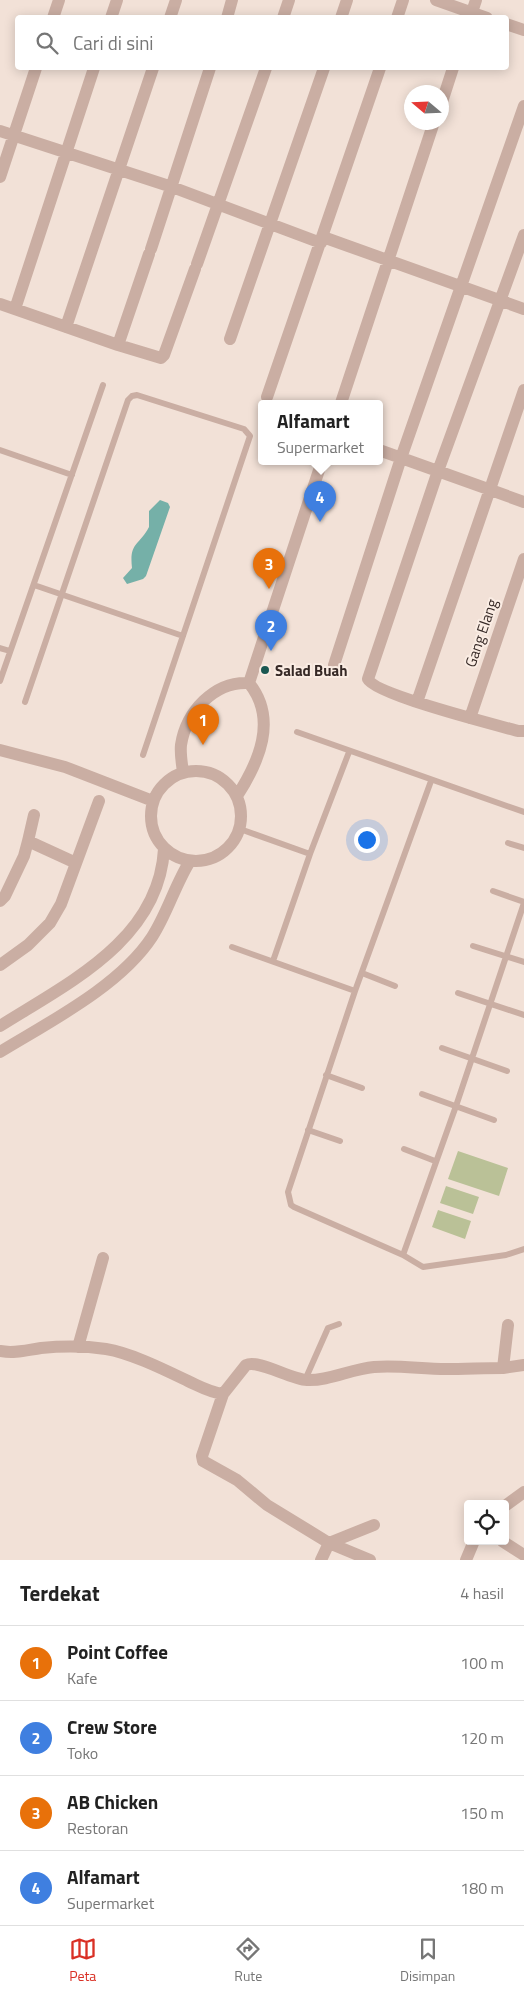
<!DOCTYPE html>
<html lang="id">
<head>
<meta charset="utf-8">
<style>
	:root { --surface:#fff; --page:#f2f2f2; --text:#222; --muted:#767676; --line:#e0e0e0; --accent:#d93025 }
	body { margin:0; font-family:"Titillium Web",sans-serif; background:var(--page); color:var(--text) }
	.controls { position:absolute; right:15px; bottom:15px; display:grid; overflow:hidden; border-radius:5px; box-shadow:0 2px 12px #0003 }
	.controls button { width:45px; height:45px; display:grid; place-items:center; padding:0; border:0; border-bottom:1px solid var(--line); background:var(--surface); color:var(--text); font:25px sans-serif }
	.compass { position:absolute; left:404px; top:85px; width:45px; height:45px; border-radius:50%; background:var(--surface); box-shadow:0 2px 12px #0003; rotate:289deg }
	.you { position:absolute; left:366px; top:839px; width:18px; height:18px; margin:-12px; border:4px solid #fff; border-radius:50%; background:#1a73e8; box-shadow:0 0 0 8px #1a73e833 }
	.badge { display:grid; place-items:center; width:32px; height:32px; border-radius:50%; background:var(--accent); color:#fff; font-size:16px; font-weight:700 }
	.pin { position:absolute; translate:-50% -41px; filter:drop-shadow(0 1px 2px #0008) }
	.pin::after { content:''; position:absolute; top:26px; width:18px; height:15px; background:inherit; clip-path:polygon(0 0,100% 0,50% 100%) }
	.popup { position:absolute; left:258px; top:400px; width:125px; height:65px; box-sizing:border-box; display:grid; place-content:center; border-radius:5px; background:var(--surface); filter:drop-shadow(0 1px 4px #0005); font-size:16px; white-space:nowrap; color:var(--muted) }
	.popup b { font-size:19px; color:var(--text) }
	.popup::after { content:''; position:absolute; left:50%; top:100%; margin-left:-10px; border:10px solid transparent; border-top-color:var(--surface) }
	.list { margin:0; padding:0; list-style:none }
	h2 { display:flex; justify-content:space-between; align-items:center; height:65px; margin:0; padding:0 20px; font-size:21px }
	h2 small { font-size:16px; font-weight:400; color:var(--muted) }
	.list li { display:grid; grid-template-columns:32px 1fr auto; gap:15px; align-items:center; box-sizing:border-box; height:75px; padding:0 20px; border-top:1px solid var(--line) }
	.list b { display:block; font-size:19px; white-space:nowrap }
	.list p { margin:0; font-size:16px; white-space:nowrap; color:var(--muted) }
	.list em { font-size:16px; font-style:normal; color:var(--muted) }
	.icon { flex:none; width:28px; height:28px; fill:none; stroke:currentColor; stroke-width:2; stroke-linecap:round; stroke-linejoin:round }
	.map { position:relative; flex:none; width:524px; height:1560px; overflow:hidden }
	.search { position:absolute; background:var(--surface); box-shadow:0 2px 12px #0003; left:15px; right:15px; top:15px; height:55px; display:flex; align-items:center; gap:12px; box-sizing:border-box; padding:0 18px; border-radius:5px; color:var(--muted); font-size:19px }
	.sheet { height:365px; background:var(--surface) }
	nav { display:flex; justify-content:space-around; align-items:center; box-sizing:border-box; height:70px; border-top:1px solid var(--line); background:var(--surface); font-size:14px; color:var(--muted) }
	nav a { display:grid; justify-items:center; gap:2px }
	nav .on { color:var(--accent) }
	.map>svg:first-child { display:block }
	.green { fill:#bac197 }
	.water { fill:#75b0a8 }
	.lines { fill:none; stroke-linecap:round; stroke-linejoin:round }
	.service { stroke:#caaea3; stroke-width:6 }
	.minor { stroke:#caaea3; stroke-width:12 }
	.poi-dot { fill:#1a5751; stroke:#faece3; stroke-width:2 }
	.labels { text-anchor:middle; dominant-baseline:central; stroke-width:4; stroke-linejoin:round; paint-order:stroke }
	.street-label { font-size:15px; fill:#352825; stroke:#faece3 }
	.poi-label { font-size:15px; font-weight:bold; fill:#352825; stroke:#faece3; text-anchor:start }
</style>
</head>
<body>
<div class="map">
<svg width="524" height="1560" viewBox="0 0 524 1560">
	<rect width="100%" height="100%" fill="#f2e1d7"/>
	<path class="green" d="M458,1151L508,1168L499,1196L448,1179Z
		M446,1186L479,1197L473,1214L440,1203Z
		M438,1210L471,1221L465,1239L432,1227Z"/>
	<path class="water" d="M160,500L168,503L170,507L146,576L143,579L127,584L123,578L132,568C129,542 139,546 149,527V511Z"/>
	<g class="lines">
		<path class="service" d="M0,450L72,475
			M34,585L183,636
			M0,648L10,651
			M0,681L103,385
			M25,702L128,400L132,396L137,395L244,429L250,436L143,755
			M297,732L524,812
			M431,781L355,991L288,1192L291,1205L294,1207L403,1255L423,1267L506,1255L524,1249
			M240,829L310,854
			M508,843L524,848
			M493,891L524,902
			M473,946L524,962
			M232,947L355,991
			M273,961L310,854L349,752
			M362,973L395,986
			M458,993L524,1015
			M442,1048L507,1071
			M326,1075L362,1088
			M422,1094L494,1120
			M308,1130L340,1141
			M404,1149L435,1161
			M403,1255L456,1106L524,903
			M305,1380L328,1328L339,1324"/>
		<path class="minor" d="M436,0L487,18
			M53,18L59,0
			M111,18L117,0
			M170,18L176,0
			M227,18L232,0
			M283,18L289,0
			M341,18L347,0
			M397,18L403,0
			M470,18L476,0
			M506,24L524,30
			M442,102L453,68
			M0,131L172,187L321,243
			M0,177L36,68
			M524,235L438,471L368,679C374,694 496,725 518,731H524
			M323,237L524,309
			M151,249L210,68
			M197,264L266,68
			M0,304L118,345L161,358L164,355L195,269
			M15,309L94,68
			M66,327L153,68
			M230,339L324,68
			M118,345L149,254
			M267,397L380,68
			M341,403L434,122
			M379,450L524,502
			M334,665L401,458L524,106
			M249,683L322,461
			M417,702L524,390
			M470,718L524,559
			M0,750L65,767L153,801
			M151 816a45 45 0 1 1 90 0a45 45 0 1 1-90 0Z
			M183,772C182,764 180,754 181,745C186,712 214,681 249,683
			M237,796C259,762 278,719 249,683
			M28,841L34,815
			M0,901L5,896L24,856L28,841L76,863
			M0,965L28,945L50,923L61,904L99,801
			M0,1026C68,983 159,940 164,849
			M0,1052C49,1022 120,986 152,937C167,914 175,885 190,861
			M78,1347L103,1258
			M0,1351C15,1354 27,1350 41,1348C63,1346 85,1346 106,1349C131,1353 165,1370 188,1381C201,1387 209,1392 223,1394L246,1365C258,1359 290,1379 307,1380C329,1381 351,1369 374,1367C398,1365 422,1369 446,1369C465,1369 484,1368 503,1368L508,1325
			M503,1368L524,1365
			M223,1394L202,1456L203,1461L237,1480L267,1505L329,1543L321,1560
			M505,1506L524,1492
			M502,1541L524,1555
			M329,1543L374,1525
			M329,1543L370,1560
			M466,1560L474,1541"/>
	</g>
	<circle class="poi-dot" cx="265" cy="670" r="5"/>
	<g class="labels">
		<g class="street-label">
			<text transform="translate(481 633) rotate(-71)">Gang Elang</text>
		</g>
		<g class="poi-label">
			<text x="275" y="670">Salad Buah</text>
		</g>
	</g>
</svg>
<div class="controls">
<button><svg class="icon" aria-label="locate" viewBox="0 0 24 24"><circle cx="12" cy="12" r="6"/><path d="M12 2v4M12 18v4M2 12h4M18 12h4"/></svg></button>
</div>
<svg class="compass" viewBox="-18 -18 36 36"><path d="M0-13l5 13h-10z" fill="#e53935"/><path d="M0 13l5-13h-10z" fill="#767676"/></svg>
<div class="you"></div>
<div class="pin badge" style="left:203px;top:745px;background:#e8710a">1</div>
<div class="pin badge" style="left:271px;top:651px;background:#3f7fe0">2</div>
<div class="pin badge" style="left:269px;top:589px;background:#e8710a">3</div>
<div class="pin badge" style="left:320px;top:522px;background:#3f7fe0">4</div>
<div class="popup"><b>Alfamart</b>Supermarket</div>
<div class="search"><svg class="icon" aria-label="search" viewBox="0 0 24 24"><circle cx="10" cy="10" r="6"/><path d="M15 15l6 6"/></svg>Cari di sini</div>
</div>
<section class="sheet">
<h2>Terdekat<small>4 hasil</small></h2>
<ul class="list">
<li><span class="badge" style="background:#e8710a">1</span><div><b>Point Coffee</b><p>Kafe</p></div><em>100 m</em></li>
<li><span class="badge" style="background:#3f7fe0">2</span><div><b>Crew Store</b><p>Toko</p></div><em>120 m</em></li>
<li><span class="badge" style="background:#e8710a">3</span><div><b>AB Chicken</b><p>Restoran</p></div><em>150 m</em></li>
<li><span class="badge" style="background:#3f7fe0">4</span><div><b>Alfamart</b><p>Supermarket</p></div><em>180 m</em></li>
</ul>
</section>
<nav>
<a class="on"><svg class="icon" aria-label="map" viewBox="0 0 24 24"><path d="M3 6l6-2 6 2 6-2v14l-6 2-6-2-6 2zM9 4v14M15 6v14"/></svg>Peta</a>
<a><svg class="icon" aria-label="directions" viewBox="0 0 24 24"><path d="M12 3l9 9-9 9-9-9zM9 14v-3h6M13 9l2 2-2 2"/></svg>Rute</a>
<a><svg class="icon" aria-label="saved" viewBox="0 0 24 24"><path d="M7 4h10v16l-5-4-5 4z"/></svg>Disimpan</a>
</nav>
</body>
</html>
